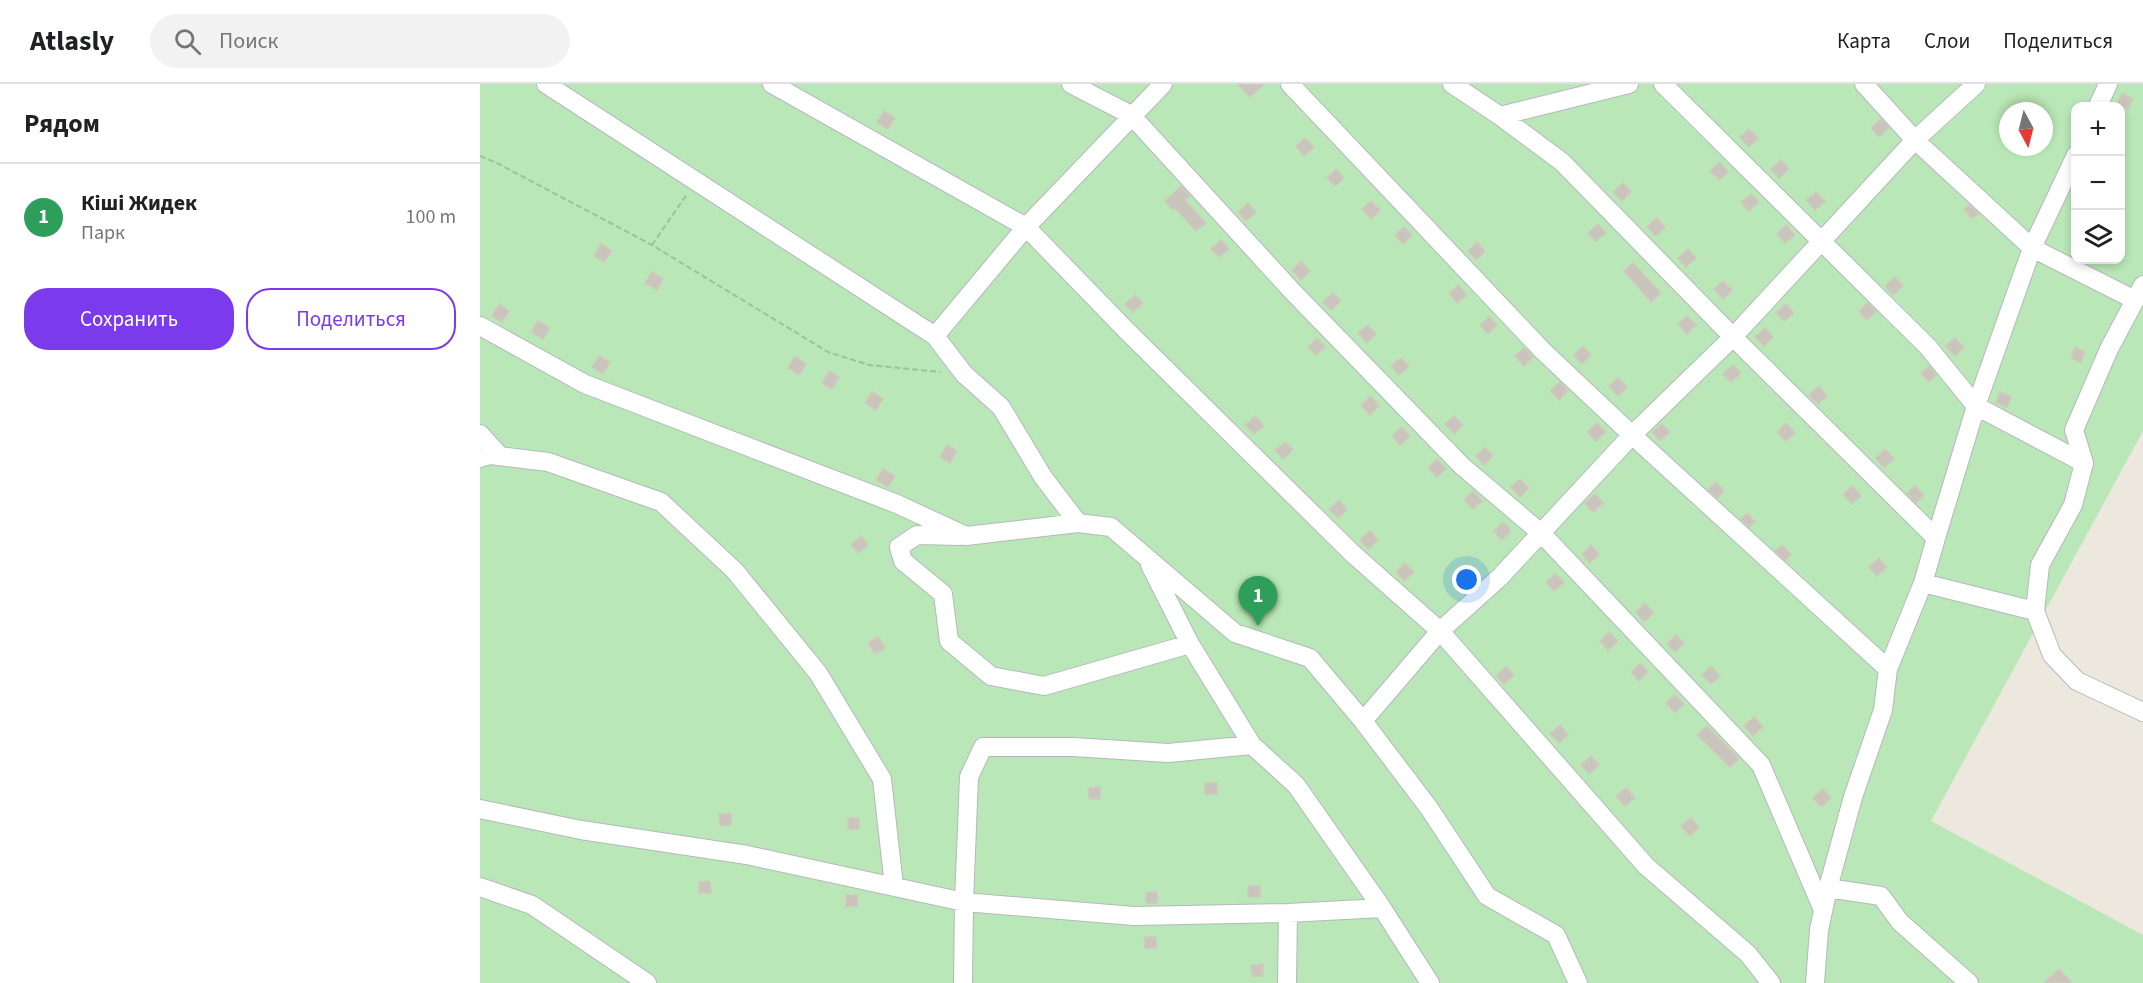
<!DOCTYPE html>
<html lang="ru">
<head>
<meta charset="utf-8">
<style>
	:root { --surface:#fff; --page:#f2f2f2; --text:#202124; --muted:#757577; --line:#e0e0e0; --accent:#7c3aed }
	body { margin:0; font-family:"Source Sans 3",sans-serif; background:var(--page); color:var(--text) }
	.controls { position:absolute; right:18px; top:18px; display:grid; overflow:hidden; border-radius:12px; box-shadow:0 3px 9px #0003 }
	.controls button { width:54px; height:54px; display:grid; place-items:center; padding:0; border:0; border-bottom:2px solid var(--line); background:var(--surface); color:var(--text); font:30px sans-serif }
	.compass { position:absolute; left:1519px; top:18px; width:54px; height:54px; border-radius:50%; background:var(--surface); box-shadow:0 3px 9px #0003; rotate:173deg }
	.you { position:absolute; left:987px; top:496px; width:21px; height:21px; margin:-15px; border:4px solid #fff; border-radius:50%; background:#1a73e8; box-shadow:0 0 0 9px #1a73e833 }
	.badge { display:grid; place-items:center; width:39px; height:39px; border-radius:50%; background:var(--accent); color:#fff; font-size:20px; font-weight:700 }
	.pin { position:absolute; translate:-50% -50px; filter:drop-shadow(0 2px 3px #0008) }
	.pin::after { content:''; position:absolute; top:32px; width:21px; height:18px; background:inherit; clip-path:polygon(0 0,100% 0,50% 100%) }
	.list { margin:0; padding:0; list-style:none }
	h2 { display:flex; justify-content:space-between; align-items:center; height:78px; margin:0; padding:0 24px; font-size:26px }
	h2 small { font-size:20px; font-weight:400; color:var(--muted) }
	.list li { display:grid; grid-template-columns:39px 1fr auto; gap:18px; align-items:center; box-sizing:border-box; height:108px; padding:0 24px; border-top:2px solid var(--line) }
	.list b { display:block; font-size:22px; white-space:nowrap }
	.list p { margin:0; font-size:20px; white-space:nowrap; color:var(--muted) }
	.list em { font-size:20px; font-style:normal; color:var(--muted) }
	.actions { display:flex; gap:12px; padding:18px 24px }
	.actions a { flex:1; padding:14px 0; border:2px solid var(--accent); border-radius:24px; text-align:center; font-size:21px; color:var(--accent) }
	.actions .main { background:var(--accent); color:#fff }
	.icon { flex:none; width:33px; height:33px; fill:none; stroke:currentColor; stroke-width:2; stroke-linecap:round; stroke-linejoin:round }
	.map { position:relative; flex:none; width:1663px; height:899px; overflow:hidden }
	header { display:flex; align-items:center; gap:36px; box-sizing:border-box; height:84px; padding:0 30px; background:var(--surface); border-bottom:2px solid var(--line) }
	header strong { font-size:28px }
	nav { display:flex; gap:33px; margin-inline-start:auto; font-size:21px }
	.search { width:420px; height:54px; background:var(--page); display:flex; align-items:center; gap:15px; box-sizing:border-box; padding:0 21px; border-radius:33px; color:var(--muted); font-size:22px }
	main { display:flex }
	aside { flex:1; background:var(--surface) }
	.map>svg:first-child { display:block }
	.green { fill:#bae7b7; fill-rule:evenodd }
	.building { fill:#c9c5bd; stroke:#d1c9bc; stroke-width:1.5 }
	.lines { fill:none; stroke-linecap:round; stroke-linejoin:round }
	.minor-casing { stroke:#b4b8bd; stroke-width:20 }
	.path { stroke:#90c89c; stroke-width:2; stroke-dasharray:6 3; stroke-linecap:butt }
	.minor { stroke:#fff; stroke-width:18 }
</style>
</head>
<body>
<header>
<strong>Atlasly</strong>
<div class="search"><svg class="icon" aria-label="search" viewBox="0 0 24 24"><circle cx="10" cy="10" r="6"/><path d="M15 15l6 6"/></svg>Поиск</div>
<nav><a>Карта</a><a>Слои</a><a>Поделиться</a></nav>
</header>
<main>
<aside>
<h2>Рядом<small></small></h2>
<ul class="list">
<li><span class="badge" style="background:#2e9e5b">1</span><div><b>Кіші Жидек</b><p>Парк</p></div><em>100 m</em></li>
</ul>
<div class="actions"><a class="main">Сохранить</a><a>Поделиться</a></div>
</aside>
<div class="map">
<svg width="1663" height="899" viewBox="0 0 1663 899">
	<rect width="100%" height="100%" fill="#ede8de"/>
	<path class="green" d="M0,0H1663V347L1451,737L1663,851V899H0ZM1596,22H1640V176H1596ZM1528,27H1564V63H1528Z"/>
	<path class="building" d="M758,0H784L770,13Z
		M1642,9L1653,15L1648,25L1637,20Z
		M404,27L415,34L408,45L397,39Z
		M1401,35L1409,44L1399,53L1391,44Z
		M1269,45L1278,54L1269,63L1260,53Z
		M825,54L834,63L824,72L816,62Z
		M1301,76L1309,85L1299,94L1291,85Z
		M1240,78L1248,88L1239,96L1230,87Z
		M856,85L864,94L855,102L847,94Z
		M1143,99L1151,108L1142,117L1133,108Z
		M701,102L710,112L705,116L726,139L716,147L695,124L693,126L685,117Z
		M1336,108L1345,117L1335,126L1326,116Z
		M1271,110L1279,118L1269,127L1261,118Z
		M891,117L900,126L891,135L882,125Z
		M768,119L776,128L766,137L758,128Z
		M1489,121L1498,130L1492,135L1484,125Z
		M1177,134L1185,143L1176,152L1167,143Z
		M1118,140L1126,149L1116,157L1108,149Z
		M1306,141L1315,151L1305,159L1297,150Z
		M924,143L932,151L923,160L915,151Z
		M741,156L749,165L739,173L731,165Z
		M997,158L1005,167L996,176L988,167Z
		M121,160L132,167L124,178L114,172Z
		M1208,165L1216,174L1206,183L1198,174Z
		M821,177L830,187L821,196L812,186Z
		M1153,179L1181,209L1171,218L1144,187Z
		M172,188L183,195L177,206L165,199Z
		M1415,193L1423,202L1413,211L1405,202Z
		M1243,197L1252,206L1243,215L1234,205Z
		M978,201L987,211L977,219L969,209Z
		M853,209L861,217L851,226L843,218Z
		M655,211L663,219L653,228L645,220Z
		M1388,219L1396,227L1387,236L1379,227Z
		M19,220L29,227L22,238L12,232Z
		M1306,220L1314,229L1304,237L1296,229Z
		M1009,232L1017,241L1008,250L1000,241Z
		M1207,232L1216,241L1207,250L1198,240Z
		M58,237L70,244L63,255L51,248Z
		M888,241L896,250L887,259L878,249Z
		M1285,244L1293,253L1284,262L1275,253Z
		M837,254L845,263L836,271L828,263Z
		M1475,254L1484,263L1475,272L1466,262Z
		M1103,262L1111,271L1102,280L1094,271Z
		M1595,263L1605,268L1601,279L1591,274Z
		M1044,264L1053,273L1044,282L1035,272Z
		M119,272L130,278L123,290L112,283Z
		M315,272L326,280L319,291L308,284Z
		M921,274L929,282L919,291L911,282Z
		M1253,281L1261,289L1251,298L1243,290Z
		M1449,282L1456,291L1449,298L1441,289Z
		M349,287L359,293L352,305L342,299Z
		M1138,294L1147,303L1138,312L1129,302Z
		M1080,298L1088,307L1079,316L1070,307Z
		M1339,302L1347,312L1338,320L1329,311Z
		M392,308L403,315L396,326L385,319Z
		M1520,308L1531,313L1527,323L1516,319Z
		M891,312L899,322L890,331L881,321Z
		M775,332L784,342L774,350L765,341Z
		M974,332L983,341L974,350L965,340Z
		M1117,339L1126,348L1116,357L1107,348Z
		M1306,339L1315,349L1306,357L1297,348Z
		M1182,340L1190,348L1180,357L1172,348Z
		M922,343L930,352L920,361L912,352Z
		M805,358L813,366L803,375L795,366Z
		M467,361L477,367L470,379L460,373Z
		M1005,363L1013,372L1004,381L996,372Z
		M1405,365L1414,375L1404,383L1396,374Z
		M957,375L966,385L957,393L948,384Z
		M403,385L415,392L408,403L396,396Z
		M1040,395L1049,404L1040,413L1031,403Z
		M1236,398L1244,407L1237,414L1228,405Z
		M1373,402L1381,412L1372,420L1363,410Z
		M1435,402L1444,411L1436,419L1427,409Z
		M993,407L1002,417L993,425L984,416Z
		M1115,410L1123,419L1113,428L1105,419Z
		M859,416L867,426L858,434L849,425Z
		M1267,429L1275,438L1269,443L1261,435Z
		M1023,438L1031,447L1022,456L1014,447Z
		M890,447L898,456L888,465L880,456Z
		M381,452L388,461L378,469L371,460Z
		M1111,461L1119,470L1110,479L1102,470Z
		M1302,461L1311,470L1305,476L1295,467Z
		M1399,474L1407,483L1397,492L1389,483Z
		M925,479L934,488L924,497L916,488Z
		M1075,490L1084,498L1074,507L1066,498Z
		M1165,519L1174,529L1164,538L1156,528Z
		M1129,548L1138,557L1128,566L1120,557Z
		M1196,551L1204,559L1195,568L1187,560Z
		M398,553L405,564L395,570L388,559Z
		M1160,579L1168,588L1159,597L1151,588Z
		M1231,582L1240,592L1231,600L1222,591Z
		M1026,583L1034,591L1024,600L1016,592Z
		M1195,611L1204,620L1195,629L1186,619Z
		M1274,633L1283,643L1273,652L1264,642Z
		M1080,641L1088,651L1079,659L1070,650Z
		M1227,642L1259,675L1250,683L1217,651Z
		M1111,672L1119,681L1109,690L1101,681Z
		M725,699H737V710H725Z
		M620,703V715H609L608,704Z
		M1146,704L1155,714L1145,722L1136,712Z
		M1343,705L1351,714L1341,723L1333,714Z
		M239,730H251V741L240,742Z
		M368,734H379V745H368Z
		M1211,734L1219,743L1210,752L1201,742Z
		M230,797L231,809H219V798Z
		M768,802H780V813H768Z
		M666,808H677V819H666Z
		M366,811H377L378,822L366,823Z
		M664,853H676V864H665Z
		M783,880V892H772L771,881Z
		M1579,885L1592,899H1564Z"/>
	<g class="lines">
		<defs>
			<path id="minor" d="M66,0L455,252L484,290L521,323L563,393L598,439
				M292,0L546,143L648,248L872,469L960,547L1166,782L1268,870L1291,899
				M591,0L651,31L813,208L982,382L1062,450L1281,681L1343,826
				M810,0L1063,267L1152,351L1408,585
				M972,0L1020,32L1082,78L1253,253L1456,454L1443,499L1408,585L1403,626L1373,713L1348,804L1339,846L1335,899
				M1183,0L1448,263L1496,322L1604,379
				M1384,0L1435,56L1552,164L1655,216
				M1618,22L1628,0
				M1020,32L1149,0
				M1663,201L1629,265L1594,346L1604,379L1593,421L1560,481L1555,527L1572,571L1597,597L1663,628
				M0,242L105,300L417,420L486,452L598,439L631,443L755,549L830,574L883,637L949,724L1007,812L1076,851L1098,899
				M455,252L546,143L683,0
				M0,350L20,372
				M0,374L10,371L68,378L181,418L255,487L338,589L402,695L414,802
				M480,452L437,451L419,463L423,477L463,510L469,557L511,592L564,602L710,560
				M1456,454L1496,322L1552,164L1596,71
				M670,481L710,560L772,661L816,701L902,824L950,899
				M1443,499L1555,527
				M883,637L960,547L1020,493L1152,351L1253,253L1435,56L1496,0
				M0,725L101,746L267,771L484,818L654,832L808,829L902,824
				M0,803L52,821L167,899
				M1348,804L1401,812L1420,838L1489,899
				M483,899L484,818L489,693L503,663H593L688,669L772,661
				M807,899L808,829"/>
		</defs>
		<use href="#minor" class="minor-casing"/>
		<path class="path" d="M0,72L15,78L172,161L348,268L389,281L460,288
			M172,161L207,110"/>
		<use href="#minor" class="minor"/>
	</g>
</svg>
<div class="controls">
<button>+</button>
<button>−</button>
<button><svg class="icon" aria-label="layers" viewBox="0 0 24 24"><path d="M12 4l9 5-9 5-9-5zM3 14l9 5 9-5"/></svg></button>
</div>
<svg class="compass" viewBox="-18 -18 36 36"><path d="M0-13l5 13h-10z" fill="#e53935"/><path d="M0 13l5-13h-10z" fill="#757577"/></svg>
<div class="you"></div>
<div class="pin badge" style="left:778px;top:542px;background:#2e9e5b">1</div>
</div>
</main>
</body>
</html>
